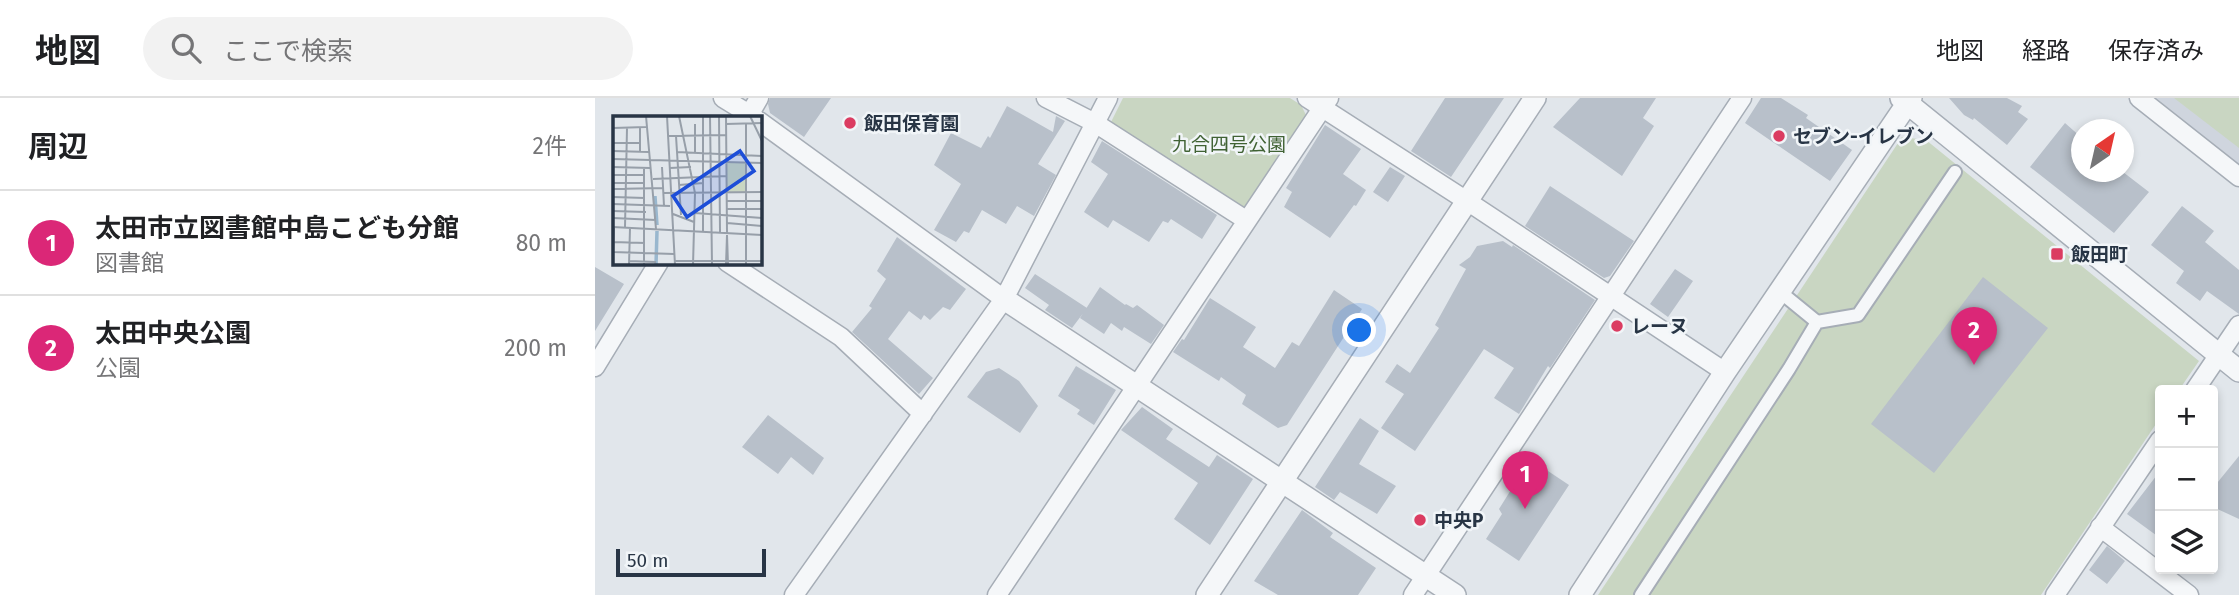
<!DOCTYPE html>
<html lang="ja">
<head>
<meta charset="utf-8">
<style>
	:root { --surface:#fff; --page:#f2f2f2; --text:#202124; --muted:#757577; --line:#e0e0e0; --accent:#db2777 }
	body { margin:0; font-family:"Fira Sans","Noto Sans JP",sans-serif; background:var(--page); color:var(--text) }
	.controls { position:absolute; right:21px; bottom:21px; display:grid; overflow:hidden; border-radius:7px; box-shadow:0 4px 10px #0003 }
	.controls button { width:63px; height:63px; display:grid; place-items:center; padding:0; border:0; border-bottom:2px solid var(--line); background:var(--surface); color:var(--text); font:35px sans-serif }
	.compass { position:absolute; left:1476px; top:21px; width:63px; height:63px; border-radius:50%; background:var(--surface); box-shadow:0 4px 10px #0003; rotate:34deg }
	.scale { position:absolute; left:21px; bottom:18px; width:150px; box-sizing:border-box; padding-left:7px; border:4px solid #283545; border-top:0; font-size:19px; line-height:24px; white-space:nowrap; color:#283545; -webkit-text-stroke:5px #f1f5f8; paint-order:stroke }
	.you { position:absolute; left:765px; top:233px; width:24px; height:24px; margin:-18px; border:5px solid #fff; border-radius:50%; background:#1a73e8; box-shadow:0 0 0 10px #1a73e833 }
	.badge { display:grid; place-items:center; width:46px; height:46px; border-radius:50%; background:var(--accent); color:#fff; font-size:23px; font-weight:700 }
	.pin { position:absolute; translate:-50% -58px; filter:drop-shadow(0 2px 4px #0008) }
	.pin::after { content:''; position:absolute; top:37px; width:24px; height:21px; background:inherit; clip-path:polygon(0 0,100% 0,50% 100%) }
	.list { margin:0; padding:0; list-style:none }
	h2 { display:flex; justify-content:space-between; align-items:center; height:91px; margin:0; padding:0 28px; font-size:30px }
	h2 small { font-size:23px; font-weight:400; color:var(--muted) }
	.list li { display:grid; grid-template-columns:46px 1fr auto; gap:21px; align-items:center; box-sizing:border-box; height:105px; padding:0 28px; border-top:2px solid var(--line) }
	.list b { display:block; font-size:26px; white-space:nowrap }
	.list p { margin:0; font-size:23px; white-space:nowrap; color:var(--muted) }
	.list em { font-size:23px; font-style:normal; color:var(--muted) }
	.icon { flex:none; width:38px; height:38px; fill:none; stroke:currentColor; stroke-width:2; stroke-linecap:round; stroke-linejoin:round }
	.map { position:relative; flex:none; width:1644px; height:497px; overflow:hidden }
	header { display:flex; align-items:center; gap:42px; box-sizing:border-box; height:98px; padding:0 35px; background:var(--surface); border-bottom:2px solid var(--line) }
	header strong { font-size:33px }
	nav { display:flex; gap:38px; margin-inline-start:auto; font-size:24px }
	.search { width:490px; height:63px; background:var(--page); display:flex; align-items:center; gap:18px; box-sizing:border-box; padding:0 24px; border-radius:38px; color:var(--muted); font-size:26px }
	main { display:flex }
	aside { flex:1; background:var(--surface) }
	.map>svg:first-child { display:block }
	.built { fill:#cfd5de }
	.green { fill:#c9d6c2 }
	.building { fill:#b8c0ca }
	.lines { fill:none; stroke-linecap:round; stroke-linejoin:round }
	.pedestrian-casing { stroke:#a6adb6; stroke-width:16 }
	.minor-casing { stroke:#a6adb6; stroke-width:21 }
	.tertiary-casing { stroke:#a6adb6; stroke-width:24 }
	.pedestrian { stroke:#f5f7f9; stroke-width:12 }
	.minor { stroke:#f5f7f9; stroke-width:18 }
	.tertiary { stroke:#f5f7f9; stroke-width:21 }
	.poi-dot { fill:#db3c61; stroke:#f1f5f8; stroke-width:2.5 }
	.labels { text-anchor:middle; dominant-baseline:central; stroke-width:5; stroke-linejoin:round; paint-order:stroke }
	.poi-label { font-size:19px; font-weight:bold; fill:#283545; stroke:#f1f5f8; text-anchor:start }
	.park-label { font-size:19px; fill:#406234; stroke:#f1f5f8 }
	.inset-river { fill:none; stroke:#99b7ce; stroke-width:3.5 }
	.inset-road { fill:none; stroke:#979fa9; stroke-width:2 }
	.view { fill:#1d4ed8; fill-opacity:0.15; stroke:#1d4ed8; stroke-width:3.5 }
	.inset-edge { fill:none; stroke:#283545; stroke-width:3.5 }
</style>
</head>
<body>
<header>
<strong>地図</strong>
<div class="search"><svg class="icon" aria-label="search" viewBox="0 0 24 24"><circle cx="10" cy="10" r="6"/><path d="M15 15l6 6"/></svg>ここで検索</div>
<nav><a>地図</a><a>経路</a><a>保存済み</a></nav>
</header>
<main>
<aside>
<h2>周辺<small>2件</small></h2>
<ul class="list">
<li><span class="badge">1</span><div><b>太田市立図書館中島こども分館</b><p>図書館</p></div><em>80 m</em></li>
<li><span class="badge">2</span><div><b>太田中央公園</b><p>公園</p></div><em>200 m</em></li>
</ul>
</aside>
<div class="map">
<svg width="1644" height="497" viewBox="0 0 1644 497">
	<rect width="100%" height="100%" fill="#e1e6eb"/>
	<path class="built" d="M1559,0H1644V70Z"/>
	<path class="green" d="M528,0H695L706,7L711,17L648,111L515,26Z
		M1579,0H1644V50Z
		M1307,39L1331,42L1604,263L1584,292H1565V320L1446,497H1003Z"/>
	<path class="building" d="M175,0H236L209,39L175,15L173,6Z
		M850,0H909L856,79L816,53Z
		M985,0H1061L1048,20L1059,28L1027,78L958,29Z
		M1166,0H1186L1213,17L1211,20L1257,52L1235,83L1150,25Z
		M1354,0H1412L1427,8L1423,14L1433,21L1412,47L1379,20L1378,22L1369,17Z
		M412,8L458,34L461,18L470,23L443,66L461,77L439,118L422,108L411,126L387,112L374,135L369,133L361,144L339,132L366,86L339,67L356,35L386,50L393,38L395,40Z
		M1470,25L1487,40V74H1528L1554,94L1519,135L1435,69Z
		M730,27L766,51L748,76L771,92L761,108L759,107L735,140L689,109L697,94L691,90Z
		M507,43L622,117L607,141L576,121L573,125L568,123L554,144L518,122L513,130L489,114L513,76L496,64Z
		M795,69L810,78L793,104L778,94Z
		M955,88L1039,143L1015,178L1009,180L930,128Z
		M1587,108L1619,133L1610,144L1644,172V216L1612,193L1605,203L1581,185L1589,173L1556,147Z
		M302,139L371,191L355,212L348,209L335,222L329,217L326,222L314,213L293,241L338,280L324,296L257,234L277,210L274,208L291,181L282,173Z
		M908,143L917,149L918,147L1000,202L955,270L953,268L924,316L899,300L919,270L889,251L820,353L786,330L809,296L790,284L802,266L815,275L844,230L840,227L871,171L864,167L875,159L882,148Z
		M0,169L29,186L0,233Z
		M1080,171L1098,183L1073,219L1055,206Z
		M440,176L492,210L477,230L450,212L454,207L430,190Z
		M1388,179L1453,230L1339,375L1276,326Z
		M505,189L530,207L531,206L538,210L542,207L569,227L556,246L529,229L527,233L516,225L509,236L485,220Z
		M739,192L767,211L692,327L683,330L647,306L651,297L626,279L624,283L578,254L587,241L589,242L615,200L661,229L648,249L680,270L697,244L704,248Z
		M481,268L521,292L499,327L482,316L485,312L463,298Z
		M404,270L424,283L443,308L425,335L372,299L391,274Z
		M547,309L578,331L571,341L614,369L622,357L658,381L615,447L579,421L603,385L526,332Z
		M173,317L229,360L218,377L196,359L183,376L147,349Z
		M765,320L784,333L764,366L801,388L782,416L745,394L739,402L720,389Z
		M1644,358V421L1618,409V390Z
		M941,365L974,387L924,463L891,441L907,416L904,411L919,387L923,390Z
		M1565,373V440L1532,416Z
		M707,412L738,435L735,439L781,470L763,497H683L659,483Z
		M1512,448L1530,463L1512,486L1494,472Z"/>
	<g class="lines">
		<defs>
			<path id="pedestrian" d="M1222,224L1263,217L1360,74
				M1046,497L1194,271L1222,224L1184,193"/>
			<path id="minor" d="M128,0L159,19
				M451,0L500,25L651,122
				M712,0L872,103L1130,274
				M1544,0L1644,79
				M153,19L164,0
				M164,23L409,201
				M132,164L246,239L328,316
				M0,269L64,164
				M1600,292L1644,227
				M1505,429L1594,497
				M199,497L409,201L513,0
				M402,497L734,0
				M818,497L1147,0
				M1460,497L1565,342"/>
			<path id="tertiary" d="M1306,0L1644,273
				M409,201L860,497
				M612,497L940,0
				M985,497L1130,274L1316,0"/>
		</defs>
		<use href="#pedestrian" class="pedestrian-casing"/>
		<use href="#minor" class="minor-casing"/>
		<use href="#tertiary" class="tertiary-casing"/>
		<use href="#pedestrian" class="pedestrian"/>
		<use href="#minor" class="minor"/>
		<use href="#tertiary" class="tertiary"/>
	</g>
	<g class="poi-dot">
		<circle cx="255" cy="25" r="7"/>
		<circle cx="1184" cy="38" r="7"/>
		<rect x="1455" y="149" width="14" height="14" rx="3.5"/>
		<circle cx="1022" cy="228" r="7"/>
		<circle cx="825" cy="422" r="7"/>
	</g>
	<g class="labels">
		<g class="poi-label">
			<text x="269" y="25">飯田保育園</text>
			<text x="1198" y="38">セブン-イレブン</text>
			<text x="1476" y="156">飯田町</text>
			<text x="1036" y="228">レーヌ</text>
			<text x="839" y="422">中央P</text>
		</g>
		<g class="park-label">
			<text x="634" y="46">九合四号公園</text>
		</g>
	</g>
	<g transform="translate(18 18)">
		<rect width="149" height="149" fill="#e1e6eb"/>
		<path d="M114,46L133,47V76H114Z" fill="#c9d6c2"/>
		<path class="inset-river" d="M42,80L44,109M43,149L44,115"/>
		<path class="inset-road" d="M33,0L43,113M54,0L62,149M66,0L82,77L80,149M90,0V115M97,0L99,149M106,0L107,116M113,0L114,117M137,0L149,25M113,8L149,7M133,8V149M27,11V36M0,12L33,11M56,20L113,19M63,20L68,99M0,27H27M0,35L36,36M64,36L149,40M82,36V8M0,43L149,47M0,51L37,52M49,51L51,90M31,52V149M57,52L78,51M0,59H31M40,63L113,60M0,67H32M66,69L90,67M0,73L50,72M50,77L149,76M0,81L32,82M114,85H149M0,88L57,90M114,93H149M0,95L33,96M82,97L149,102M60,98L81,106M0,102L43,104M114,107L149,110M0,111L149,119M12,111L14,12M0,126L32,127M0,136L61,138M0,136L1,111M16,145L43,146M62,145H149M16,149L17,112M113,149L114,119L115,149"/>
		<path class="view" d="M127,35L141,55L74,101L60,80Z"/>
		<rect width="149" height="149" class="inset-edge"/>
	</g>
</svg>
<div class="controls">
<button>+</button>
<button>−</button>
<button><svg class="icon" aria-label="layers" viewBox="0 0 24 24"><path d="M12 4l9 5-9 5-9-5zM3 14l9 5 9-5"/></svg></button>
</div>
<svg class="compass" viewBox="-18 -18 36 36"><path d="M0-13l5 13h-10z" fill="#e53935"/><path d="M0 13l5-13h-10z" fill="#757577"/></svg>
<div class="scale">50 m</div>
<div class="you"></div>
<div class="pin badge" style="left:930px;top:411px">1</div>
<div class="pin badge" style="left:1379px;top:267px">2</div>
</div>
</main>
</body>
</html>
